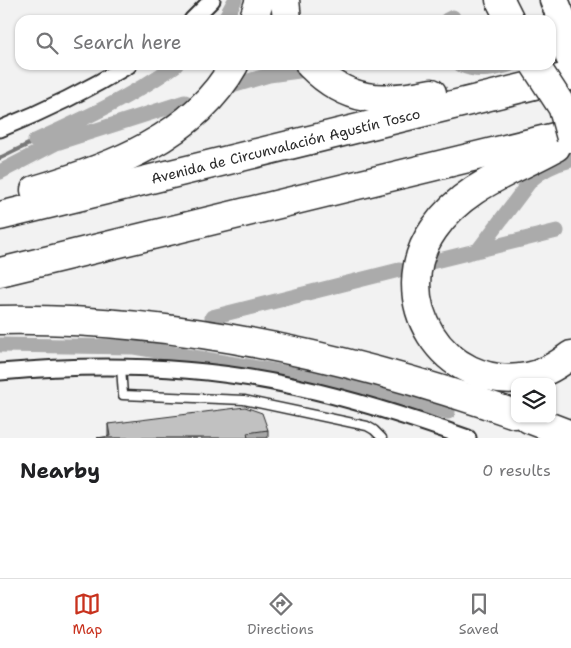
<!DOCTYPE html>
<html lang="en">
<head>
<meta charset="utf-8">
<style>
	:root { --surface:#fff; --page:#f2f2f2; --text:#202124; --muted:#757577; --line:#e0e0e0; --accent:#c8321e }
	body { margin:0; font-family:"Shantell Sans",sans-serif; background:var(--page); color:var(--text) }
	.controls { position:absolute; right:15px; bottom:15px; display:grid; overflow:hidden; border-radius:10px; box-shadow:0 1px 4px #0004 }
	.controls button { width:45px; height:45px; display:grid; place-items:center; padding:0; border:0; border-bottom:1px solid var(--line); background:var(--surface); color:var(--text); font:25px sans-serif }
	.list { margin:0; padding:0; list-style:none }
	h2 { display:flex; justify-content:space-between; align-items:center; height:65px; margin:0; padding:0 20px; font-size:21px }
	h2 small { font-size:16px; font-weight:400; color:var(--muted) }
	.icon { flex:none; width:28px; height:28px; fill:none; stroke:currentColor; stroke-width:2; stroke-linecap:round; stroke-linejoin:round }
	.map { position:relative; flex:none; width:571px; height:438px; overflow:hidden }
	.search { position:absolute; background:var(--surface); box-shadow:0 1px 4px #0004; left:15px; right:15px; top:15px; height:55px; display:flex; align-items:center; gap:12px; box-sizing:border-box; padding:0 18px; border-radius:15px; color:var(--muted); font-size:19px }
	.sheet { height:140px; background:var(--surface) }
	nav { display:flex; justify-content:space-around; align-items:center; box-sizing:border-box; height:70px; border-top:1px solid var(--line); background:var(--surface); font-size:14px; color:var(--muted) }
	nav a { display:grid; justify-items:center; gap:2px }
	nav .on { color:var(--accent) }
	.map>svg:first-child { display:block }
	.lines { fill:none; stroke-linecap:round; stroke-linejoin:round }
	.stream { stroke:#787878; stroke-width:4.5 }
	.canal { stroke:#ababab; stroke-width:15 }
	.service-casing { stroke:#2b2b2b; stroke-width:11 }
	.minor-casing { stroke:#2b2b2b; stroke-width:19 }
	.primary-casing { stroke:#2b2b2b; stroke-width:28 }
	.motorway-casing { stroke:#2b2b2b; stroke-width:31 }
	.service { stroke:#fff; stroke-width:8 }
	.minor { stroke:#fff; stroke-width:15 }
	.primary { stroke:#fff; stroke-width:24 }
	.motorway { stroke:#fff; stroke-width:28 }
	.motorway-bridge-casing { stroke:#2b2b2b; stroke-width:31; stroke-linecap:butt }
	.motorway-bridge { stroke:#fff; stroke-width:28 }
	.wall { fill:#a6a6a6; stroke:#2b2b2b }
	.building { fill:#c1c1c1; stroke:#2b2b2b }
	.labels { text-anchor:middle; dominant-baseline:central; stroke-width:5; stroke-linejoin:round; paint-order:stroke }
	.street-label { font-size:14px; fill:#2b2b2b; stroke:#fff }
</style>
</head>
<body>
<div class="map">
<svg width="571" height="438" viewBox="0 0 571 438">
	<rect width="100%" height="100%" fill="#f2f2f2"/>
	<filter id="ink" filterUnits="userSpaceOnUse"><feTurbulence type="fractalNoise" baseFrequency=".02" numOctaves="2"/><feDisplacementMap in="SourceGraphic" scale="10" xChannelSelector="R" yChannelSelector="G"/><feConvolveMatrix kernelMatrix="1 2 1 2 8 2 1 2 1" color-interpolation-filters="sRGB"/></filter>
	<g filter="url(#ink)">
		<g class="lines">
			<path class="stream" d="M0,158L35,141"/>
			<path class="canal" d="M224,20L235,0
				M447,20L453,17
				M461,65C478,73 492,69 509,65
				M235,85L269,75L299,71
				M35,141C84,119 132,96 176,65
				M0,172L56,143L185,102
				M479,249L531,180C543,169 555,164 571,160
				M431,262L557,231
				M212,317L399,270
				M0,345L134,347L299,375L373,392L448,412"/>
			<defs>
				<path id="service" d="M121,367L123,395L244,400L367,426L374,430L382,438"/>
				<path id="minor" d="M192,20L212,0
					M0,129C45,111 88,90 129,65
					M0,372C98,363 201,365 297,387C356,400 412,418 468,438"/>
				<path id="primary" d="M553,25L571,64"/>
				<g id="motorway">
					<path d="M285,0L287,20"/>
					<path d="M500,0L510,20"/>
					<path d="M554,0L571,41"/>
					<path d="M253,20L260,0"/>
					<path d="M310,65C348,103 382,103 432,93"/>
					<path d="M556,147C513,171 463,186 434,229C385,298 443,392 527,377C544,374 558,365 571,355"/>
					<path d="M35,190C110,168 194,137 234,65"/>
					<path id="s1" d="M0,216L571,76"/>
					<path d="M0,272L571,133"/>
					<path d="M0,320C176,317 350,356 515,414"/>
					<path d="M529,419L571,435"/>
				</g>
			</defs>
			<use href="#service" class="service-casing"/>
			<use href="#minor" class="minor-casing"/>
			<use href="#primary" class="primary-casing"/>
			<use href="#motorway" class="motorway-casing"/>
			<use href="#service" class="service"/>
			<use href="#minor" class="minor"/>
			<use href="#primary" class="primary"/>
			<use href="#motorway" class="motorway"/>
			<defs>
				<path id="motorway-bridge" d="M535,65L561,105
					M563,109L571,138"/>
			</defs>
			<use href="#motorway-bridge" class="motorway-bridge-casing"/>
			<use href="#motorway-bridge" class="motorway-bridge"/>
		</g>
		<path class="wall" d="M108,424L268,430V438H97L108,437Z"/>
		<path class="building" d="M245,407L262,413L268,430L247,433L248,438H97L110,436L108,424Z"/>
	</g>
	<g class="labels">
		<g class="street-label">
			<text stroke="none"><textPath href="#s1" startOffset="294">Avenida de Circunvalación Agustín Tosco</textPath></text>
		</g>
	</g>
</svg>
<div class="controls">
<button><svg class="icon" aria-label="layers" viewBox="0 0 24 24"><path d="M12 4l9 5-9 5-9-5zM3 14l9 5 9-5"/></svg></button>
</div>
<div class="search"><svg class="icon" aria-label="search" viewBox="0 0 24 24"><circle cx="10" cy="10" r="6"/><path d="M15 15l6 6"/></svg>Search here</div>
</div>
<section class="sheet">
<h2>Nearby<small>0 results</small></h2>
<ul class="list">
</ul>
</section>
<nav>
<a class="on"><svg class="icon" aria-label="map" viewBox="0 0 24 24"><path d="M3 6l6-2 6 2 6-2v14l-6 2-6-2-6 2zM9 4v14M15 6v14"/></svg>Map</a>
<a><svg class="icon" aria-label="directions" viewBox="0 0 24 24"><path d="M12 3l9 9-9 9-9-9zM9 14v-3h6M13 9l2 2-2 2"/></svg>Directions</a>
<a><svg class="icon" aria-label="saved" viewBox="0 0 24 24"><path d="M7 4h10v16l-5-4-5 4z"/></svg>Saved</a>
</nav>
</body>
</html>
